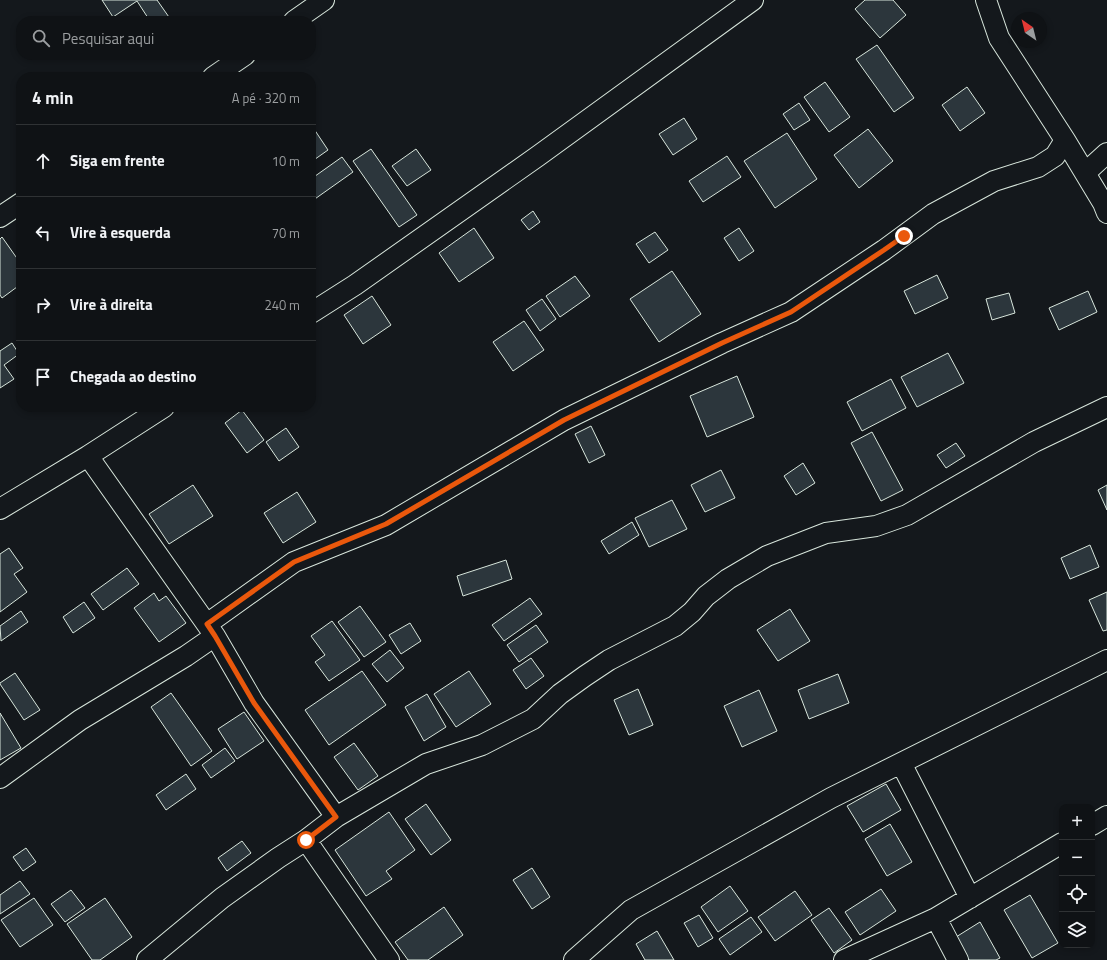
<!DOCTYPE html>
<html lang="pt">
<head>
<meta charset="utf-8">
<style>
	:root { --surface:#0f1215; --page:#181b1e; --text:#f1f3f6; --muted:#9b9ea0; --line:#2f3234 }
	body { margin:0; font-family:"Titillium Web",sans-serif; background:var(--page); color:var(--text) }
	.controls { position:absolute; right:12px; bottom:12px; display:grid; overflow:hidden; border-radius:8px; box-shadow:0 2px 6px #0003 }
	.controls button { width:36px; height:36px; display:grid; place-items:center; padding:0; border:0; border-bottom:1px solid var(--line); background:var(--surface); color:var(--text); font:20px sans-serif }
	.compass { position:absolute; left:1011px; top:12px; width:36px; height:36px; border-radius:50%; background:var(--surface); box-shadow:0 2px 6px #0003; rotate:325deg }
	.stop { position:absolute; width:12px; height:12px; margin:-9px; border:3px solid #ea580c; border-radius:50%; background:#fff }
	.stop.end { background:#ea580c; border-color:#fff; box-shadow:0 1px 4px #0008 }
	.list { margin:0; padding:0; list-style:none }
	h2 { display:flex; justify-content:space-between; align-items:center; height:52px; margin:0; padding:0 16px; font-size:17px }
	h2 small { font-size:13px; font-weight:400; color:var(--muted) }
	.list li { display:grid; grid-template-columns:26px 1fr auto; gap:12px; align-items:center; box-sizing:border-box; height:72px; padding:0 16px; border-top:1px solid var(--line) }
	.list b { display:block; font-size:15px; white-space:nowrap }
	.list em { font-size:13px; font-style:normal; color:var(--muted) }
	.icon { flex:none; width:22px; height:22px; fill:none; stroke:currentColor; stroke-width:2; stroke-linecap:round; stroke-linejoin:round }
	.map { position:relative; flex:none; width:1107px; height:960px; overflow:hidden }
	.search { position:absolute; background:var(--surface); box-shadow:0 2px 6px #0003; left:16px; top:16px; width:300px; height:44px; display:flex; align-items:center; gap:10px; box-sizing:border-box; padding:0 14px; border-radius:16px; color:var(--muted); font-size:15px }
	.panel { position:absolute; background:var(--surface); box-shadow:0 2px 6px #0003; left:16px; top:72px; width:300px; height:340px; border-radius:16px }
	.map>svg:first-child { display:block }
	.building { fill:#2c363c; stroke:#d8e6dc }
	.lines { fill:none; stroke-linecap:round; stroke-linejoin:round }
	.minor-casing { stroke:#d8e6dc; stroke-width:22 }
	.minor { stroke:#14181c; stroke-width:20 }
	.route { stroke:#ea580c; stroke-width:5 }
</style>
</head>
<body>
<div class="map">
<svg width="1107" height="960" viewBox="0 0 1107 960">
	<rect width="100%" height="100%" fill="#14181c"/>
	<path class="building" d="M102,0H157L171,20L150,21L137,1L113,17Z
		M865,0H893L906,15L880,38L855,9Z
		M877,45L914,98L894,112L856,59Z
		M825,82L850,117L829,132L804,97Z
		M967,87L985,113L960,131L942,105Z
		M799,103L810,120L794,130L783,114Z
		M684,118L697,139L673,155L659,134Z
		M314,129L328,150L311,162V131Z
		M868,129L893,161L859,188L834,155Z
		M787,133L817,179L775,208L744,161Z
		M371,149L417,215L399,227L353,161Z
		M416,149L431,170L407,186L392,166Z
		M727,156L741,177L703,202L689,181Z
		M342,157L353,172L312,201L311,199V179Z
		M533,211L540,222L529,230L521,220Z
		M474,228L494,258L459,282L439,253Z
		M739,228L754,251L739,261L724,238Z
		M655,232L668,250L649,263L636,244Z
		M2,237L21,264V284L2,298L0,295V239Z
		M672,271L701,314L659,342L630,299Z
		M937,275L948,298L915,314L904,291Z
		M575,276L590,296L560,317L546,296Z
		M1088,291L1097,312L1059,330L1049,308Z
		M1009,293L1015,313L992,320L986,299Z
		M372,296L391,325L363,344L344,315Z
		M542,299L556,319L540,331L526,310Z
		M524,321L544,350L513,371L493,342Z
		M12,343L19,354L4,365L14,379L0,388V351Z
		M948,353L964,383L917,407L901,377Z
		M737,376L754,417L707,437L690,396Z
		M891,379L906,408L862,431L847,402Z
		M242,410L264,440L247,453L225,423Z
		M591,426L605,455L589,463L575,434Z
		M286,428L299,447L279,461L266,442Z
		M872,432L903,490L881,501L851,443Z
		M956,443L965,456L946,468L937,455Z
		M803,463L815,483L796,495L784,476Z
		M721,470L735,498L705,512L691,485Z
		M193,485L213,516L169,544L149,514Z
		M1107,485V510L1098,490Z
		M297,492L316,522L283,543L264,513Z
		M672,500L687,529L649,547L635,518Z
		M632,522L639,535L609,554L601,541Z
		M1090,545L1099,567L1070,579L1061,558Z
		M9,548L23,568L14,574L27,592L0,612V554Z
		M506,560L512,579L463,596L457,576Z
		M127,568L139,584L103,610L91,594Z
		M1107,592V630L1103,631L1089,600Z
		M154,593L159,601L166,596L186,623L159,642L134,608Z
		M530,598L542,614L504,641L492,625Z
		M84,602L95,618L73,633L63,617Z
		M360,606L386,642L364,657L338,622Z
		M790,609L810,641L778,661L757,630Z
		M21,611L28,622L1,641L0,626Z
		M332,621L360,660L329,681L315,662L325,655L311,636Z
		M410,623L421,641L401,654L389,635Z
		M536,625L548,642L519,662L507,645Z
		M390,650L404,668L387,682L372,664Z
		M531,658L544,676L526,689L513,670Z
		M362,671L386,705L329,745L305,710Z
		M469,671L491,704L456,727L434,694Z
		M15,673L40,710L24,720L0,684V683Z
		M838,674L849,703L809,719L798,690Z
		M638,689L653,725L629,735L614,700Z
		M759,690L777,731L742,747L724,706Z
		M171,693L212,751L191,766L151,707Z
		M427,694L446,727L424,741L405,707Z
		M244,712L264,741L237,759L218,729Z
		M0,713L21,748L0,760Z
		M354,743L378,776L358,790L334,757Z
		M225,748L235,761L211,778L202,765Z
		M186,774L196,789L166,810L156,795Z
		M886,784L901,810L863,832L847,806Z
		M426,804L451,840L431,855L405,819Z
		M389,812L415,850L386,871L392,879L366,896L335,850Z
		M890,824L912,862L887,876L865,839Z
		M242,841L251,853L227,871L218,858Z
		M26,848L36,862L23,871L13,857Z
		M532,868L550,897L532,909L513,880Z
		M20,881L30,894L0,914V895Z
		M730,886L748,911L718,932L701,907Z
		M881,889L896,911L860,935L845,912Z
		M71,890L85,908L65,922L51,904Z
		M795,891L812,915L775,941L758,917Z
		M1030,895L1058,943L1032,958L1004,910Z
		M34,898L53,925L20,947L1,920Z
		M105,898L132,937L100,960H92L67,924Z
		M444,907L463,935L428,960H408L395,942Z
		M829,908L852,940L834,953L811,920Z
		M699,915L713,938L698,947L684,923Z
		M751,917L762,932L730,955L719,939Z
		M980,922L1000,958L996,960H969L956,937Z
		M657,931L674,960H645L636,944Z"/>
	<g class="lines">
		<defs>
			<path id="minor" d="M986,0L999,38L1065,140L1103,203L1107,213
				M294,21L324,0
				M213,77L245,55
				M1085,173L1107,153
				M0,217L21,203
				M311,313L355,285L538,156L753,0
				M88,456L215,636L254,703L336,817
				M0,509L88,456L164,407
				M207,624L294,562L386,525L564,420L722,343L791,312L884,250L933,214L994,181L1038,167L1055,156L1065,140
				M901,763L970,898
				M0,778L80,720L186,656L215,636
				M1092,825L1107,816
				M306,840L389,960
				M936,918L958,960
				M147,960L222,898L278,858L306,840L336,817L426,764L482,745L533,719L560,694L585,676L609,660L675,626L692,612L706,596L728,579L767,556L826,533L876,526L907,515L1034,442L1107,407
				M574,960L631,910L697,873L831,798L1107,660
				M844,960L936,918L1062,843"/>
		</defs>
		<use href="#minor" class="minor-casing"/>
		<use href="#minor" class="minor"/>
	</g>
	<g class="lines">
		<path class="route" d="M306,840L336,817L254,703L215,636L207,624L294,562L386,524L564,420L722,343L791,312L884,250L904,236"/>
	</g>
</svg>
<div class="controls">
<button>+</button>
<button>−</button>
<button><svg class="icon" aria-label="locate" viewBox="0 0 24 24"><circle cx="12" cy="12" r="6"/><path d="M12 2v4M12 18v4M2 12h4M18 12h4"/></svg></button>
<button><svg class="icon" aria-label="layers" viewBox="0 0 24 24"><path d="M12 4l9 5-9 5-9-5zM3 14l9 5 9-5"/></svg></button>
</div>
<svg class="compass" viewBox="-18 -18 36 36"><path d="M0-13l5 13h-10z" fill="#e53935"/><path d="M0 13l5-13h-10z" fill="#9b9ea0"/></svg>
<div class="stop" style="left:306px;top:840px"></div>
<div class="stop end" style="left:904px;top:236px"></div>
<div class="search"><svg class="icon" aria-label="search" viewBox="0 0 24 24"><circle cx="10" cy="10" r="6"/><path d="M15 15l6 6"/></svg>Pesquisar aqui</div>
<section class="panel">
<h2>4 min<small>A pé · 320 m</small></h2>
<ul class="list">
<li><svg class="icon" aria-label="ahead" viewBox="0 0 24 24"><path d="M12 20V5M6 11l6-6 6 6"/></svg><div><b>Siga em frente</b></div><em>10 m</em></li>
<li><svg class="icon" aria-label="left" viewBox="0 0 24 24"><path d="M17 20v-9H6M10 6l-5 5 5 5"/></svg><div><b>Vire à esquerda</b></div><em>70 m</em></li>
<li><svg class="icon" aria-label="right" viewBox="0 0 24 24"><path d="M7 20v-9h11M14 6l5 5-5 5"/></svg><div><b>Vire à direita</b></div><em>240 m</em></li>
<li><svg class="icon" aria-label="arrive" viewBox="0 0 24 24"><path d="M6 21V4h12l-3 4 3 4H6"/></svg><div><b>Chegada ao destino</b></div></li>
</ul>
</section>
</div>
</body>
</html>
